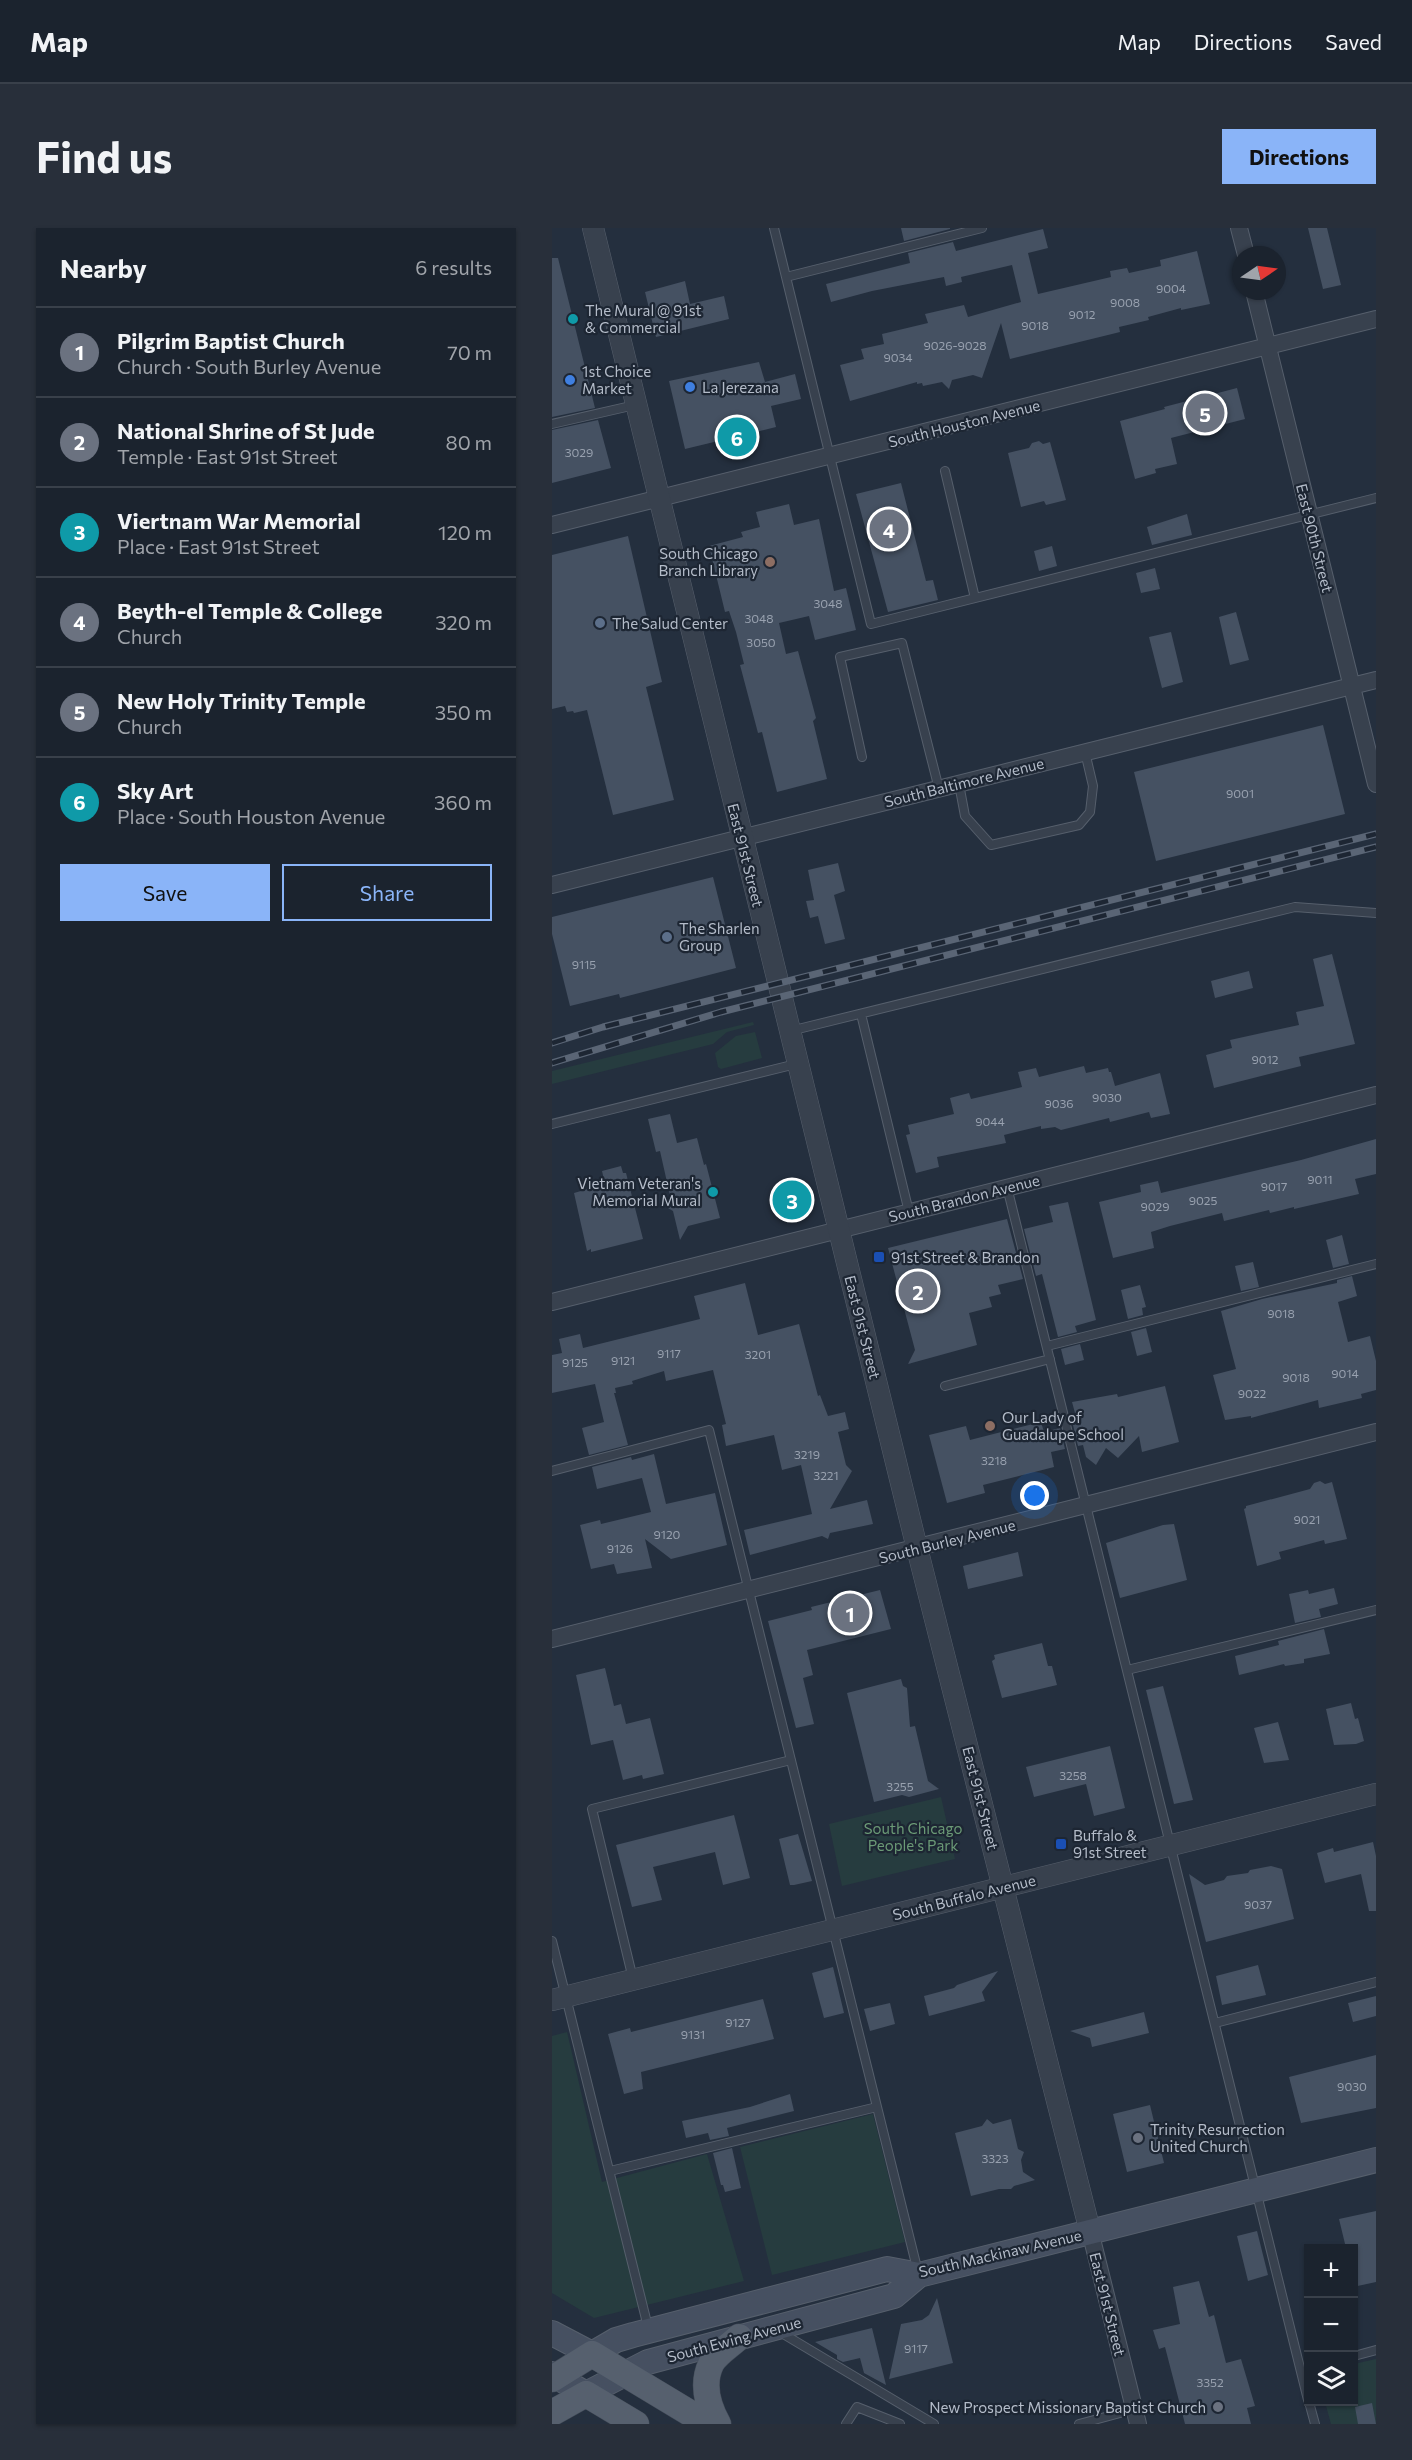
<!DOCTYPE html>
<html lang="en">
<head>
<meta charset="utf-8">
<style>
	:root { --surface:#1b232e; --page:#282f3a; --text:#f1f3f6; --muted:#a0a4aa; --line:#39404a; --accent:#8ab4f8 }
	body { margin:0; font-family:Commissioner,sans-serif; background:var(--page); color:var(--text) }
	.controls { position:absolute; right:18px; bottom:18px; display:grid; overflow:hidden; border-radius:0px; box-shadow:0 2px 4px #0004 }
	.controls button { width:54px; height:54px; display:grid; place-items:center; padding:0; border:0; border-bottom:2px solid var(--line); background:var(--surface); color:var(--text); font:30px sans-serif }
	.compass { position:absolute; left:680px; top:18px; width:54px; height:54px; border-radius:50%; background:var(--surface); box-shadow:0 2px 4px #0004; rotate:77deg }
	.you { position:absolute; left:483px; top:1268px; width:21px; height:21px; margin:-15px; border:4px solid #fff; border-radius:50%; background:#1a73e8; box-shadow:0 0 0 9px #1a73e833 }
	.badge { display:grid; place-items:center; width:39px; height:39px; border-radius:50%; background:var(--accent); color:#fff; font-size:20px; font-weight:700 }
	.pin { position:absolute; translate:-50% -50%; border:3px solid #fff; box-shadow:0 2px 6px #0006 }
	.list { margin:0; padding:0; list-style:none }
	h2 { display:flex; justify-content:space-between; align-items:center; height:78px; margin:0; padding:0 24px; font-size:26px }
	h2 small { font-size:20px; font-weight:400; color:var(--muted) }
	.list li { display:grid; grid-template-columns:39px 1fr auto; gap:18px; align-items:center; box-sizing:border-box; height:90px; padding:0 24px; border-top:2px solid var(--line) }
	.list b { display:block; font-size:22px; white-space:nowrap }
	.list p { margin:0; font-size:20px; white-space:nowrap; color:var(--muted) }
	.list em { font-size:20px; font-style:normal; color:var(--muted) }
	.actions { display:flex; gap:12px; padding:18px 24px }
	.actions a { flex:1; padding:14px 0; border:2px solid var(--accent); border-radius:0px; text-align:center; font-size:21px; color:var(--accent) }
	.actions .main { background:var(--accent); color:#111 }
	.icon { flex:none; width:33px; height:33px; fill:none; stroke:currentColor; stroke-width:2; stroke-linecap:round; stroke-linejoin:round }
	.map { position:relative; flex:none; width:824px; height:2196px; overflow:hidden; border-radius:0px }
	header { display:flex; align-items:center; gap:36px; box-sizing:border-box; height:84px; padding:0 30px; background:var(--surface); border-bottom:2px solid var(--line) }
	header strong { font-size:28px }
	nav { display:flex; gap:33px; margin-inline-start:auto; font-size:21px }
	.intro { display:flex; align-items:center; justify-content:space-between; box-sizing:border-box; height:144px; padding:0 36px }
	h1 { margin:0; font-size:42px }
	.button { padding:15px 27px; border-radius:0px; background:var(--accent); color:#111; font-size:21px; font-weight:700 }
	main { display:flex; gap:36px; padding:0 36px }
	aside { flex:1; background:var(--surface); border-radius:0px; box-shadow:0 2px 4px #0004 }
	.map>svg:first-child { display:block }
	.green { fill:#263c3f }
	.building { fill:#455162 }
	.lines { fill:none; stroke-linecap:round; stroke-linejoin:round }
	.service-casing { stroke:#565f6c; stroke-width:10 }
	.minor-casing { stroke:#565f6c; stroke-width:18 }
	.tertiary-casing { stroke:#565f6c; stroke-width:22 }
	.secondary-casing { stroke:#565f6c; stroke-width:26 }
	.primary-casing { stroke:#414a57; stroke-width:27 }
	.service { stroke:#38414e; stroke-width:8 }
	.minor { stroke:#38414e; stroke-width:16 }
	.tertiary { stroke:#38414e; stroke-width:21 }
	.secondary { stroke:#465061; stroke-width:24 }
	.primary { stroke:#56606e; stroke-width:26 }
	.rail-casing { stroke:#5a6575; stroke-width:7 }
	.rail { stroke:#1d2633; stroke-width:4.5; stroke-dasharray:14; stroke-linecap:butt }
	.culture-dot { fill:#0f9aa8; stroke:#1d2633; stroke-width:2 }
	.shop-dot { fill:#3f7fe0; stroke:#1d2633; stroke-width:2 }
	.education-dot { fill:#8d6e63; stroke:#1d2633; stroke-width:2 }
	.service-dot { fill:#5c6f8a; stroke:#1d2633; stroke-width:2 }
	.transit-dot { fill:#1a4fb4; stroke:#1d2633; stroke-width:2 }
	.worship-dot { fill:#6b7280; stroke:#1d2633; stroke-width:2 }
	.labels { text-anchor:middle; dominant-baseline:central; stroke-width:4.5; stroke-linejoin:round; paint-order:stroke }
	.number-label { font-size:12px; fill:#98a1af }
	.poi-label { font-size:15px; fill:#b4bcc9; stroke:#1d2633; text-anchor:start }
	.street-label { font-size:15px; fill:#b4bcc9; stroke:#1d2633 }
	.park-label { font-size:15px; fill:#6b9a76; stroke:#1d2633 }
</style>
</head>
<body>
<header>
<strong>Map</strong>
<nav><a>Map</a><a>Directions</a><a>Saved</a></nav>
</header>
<div class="intro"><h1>Find us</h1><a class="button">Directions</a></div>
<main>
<aside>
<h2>Nearby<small>6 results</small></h2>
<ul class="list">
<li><span class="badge" style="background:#6b7280">1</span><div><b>Pilgrim Baptist Church</b><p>Church · South Burley Avenue</p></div><em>70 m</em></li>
<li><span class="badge" style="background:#6b7280">2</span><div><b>National Shrine of St Jude</b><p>Temple · East 91st Street</p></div><em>80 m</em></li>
<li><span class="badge" style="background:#0f9aa8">3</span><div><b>Viertnam War Memorial</b><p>Place · East 91st Street</p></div><em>120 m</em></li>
<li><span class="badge" style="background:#6b7280">4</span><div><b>Beyth-el Temple &amp; College</b><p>Church</p></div><em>320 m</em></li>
<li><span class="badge" style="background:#6b7280">5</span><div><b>New Holy Trinity Temple</b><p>Church</p></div><em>350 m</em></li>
<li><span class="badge" style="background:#0f9aa8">6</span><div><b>Sky Art</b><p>Place · South Houston Avenue</p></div><em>360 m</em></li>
</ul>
<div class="actions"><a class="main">Save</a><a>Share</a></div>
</aside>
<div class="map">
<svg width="824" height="2196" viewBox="0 0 824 2196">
	<rect width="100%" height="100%" fill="#242f3e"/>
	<path class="green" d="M201,794L202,797L175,804L161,816L0,856V843Z
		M203,804L210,830L169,841L166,839L163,825L184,808Z
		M389,1569L403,1631L290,1658L277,1596Z
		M15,1804L50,1954L155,1926L192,2053L42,2090L0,2065V1808Z
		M321,1886L353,2014L220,2047L188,1919Z
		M824,2131V2196H779L773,2174H802V2136Z"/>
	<path class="building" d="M349,0H398V1L352,13Z
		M756,0H775L789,57L771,61Z
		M491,1L496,20L476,25L486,66L559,49L558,43L575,40L577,45L609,38L608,32L645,23L658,76L629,82V80L596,89L597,92L567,99L568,104L560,106L458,131L449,95L430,150L421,147L400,152L397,161L390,154L371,158L370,155L365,156V154L298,173L288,137L312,131L309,121L332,116L330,106L376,95L373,86L412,77L416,89L469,74L460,37L409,49L410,54L394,58L392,49L320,63L279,74L274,56L358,35L356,25L401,14L404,23Z
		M0,30H6L43,180L0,189Z
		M133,53L138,76L172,68L177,91L104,109L93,64Z
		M207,134L213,154L243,146L249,171L219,178L224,199L133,221L117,153Z
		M685,160L693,191L619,210L625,236L603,241L604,245L583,251L568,193L613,181L612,179Z
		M46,192L59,240L0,255V202Z
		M487,213L491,216L498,214L514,272L494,277L492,273L469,279L456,225L477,220L480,215Z
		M349,255L374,353L381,352L386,372L336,384L304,266Z
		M237,276L242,297L267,291L282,363L294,360L304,402L263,412L257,388L227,395L234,426L246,423L264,490L261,493L275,551L225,564L210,504L206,505L188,437L192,436L184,404L177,383L173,384L157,318L191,309L189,304L208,299L204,284Z
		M635,286L640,307L600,317L595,299Z
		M76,308L110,454L94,459L122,572L61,587L35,482L22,485L21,483L15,484L13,478L0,481V327Z
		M500,318L505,338L487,343L482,323Z
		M603,340L608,361L589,365L584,345Z
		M684,384L697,432L678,437L667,389Z
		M619,404L631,454L610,460L597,409Z
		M771,497L793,586L604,633L582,544Z
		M286,635L293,663L282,667L293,711L273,716L266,688L258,690L254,673L262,672L256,642Z
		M161,649L184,740L68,770L67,766L18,778L0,706V689Z
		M780,726L803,816L747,829L749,838L662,860L654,827L680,820L678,812L747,797L744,784L772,778L761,731Z
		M697,743L701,760L663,770L659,753Z
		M532,838L534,845L556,840L557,844H559L563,858L608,845L618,886L599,890L597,884L558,894L557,890L509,902L503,899L489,901V898L452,907L454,915L385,929L387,939L364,945L354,907L358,906L356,897L402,886L398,870L417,865L419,871L470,859L466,844L484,840L487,849Z
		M118,886L125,915L145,910L152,937L154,936L168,990L136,998L128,1012L121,983L114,979L119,972L108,923L104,924L96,891Z
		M824,911V946L803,951L807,966L742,981V979L718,985L717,982L672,993L670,985L618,998L599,1004L602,1020L561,1030L547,974L589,964L588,957L606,953L609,965L749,932Z
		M69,938L71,945H74L91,1011L39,1024V1021L35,1023L22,965L53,956L50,943Z
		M516,974L544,1092L523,1098L525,1104L506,1109L490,1046L484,1048L472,1001L501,994L497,978Z
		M455,991L471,1051L446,1057L449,1066L437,1069L440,1079L417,1085L425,1117L356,1136L363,1122L336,1020Z
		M790,1007L797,1036L781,1040L774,1012Z
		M701,1034L707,1059L689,1063L683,1038Z
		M800,1048L805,1068L786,1074L796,1114L818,1108L824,1133V1162L809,1166L810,1170L767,1180L766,1172L699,1190V1188L673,1192L661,1147L684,1141L669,1083L710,1071L785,1055V1052Z
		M193,1055L206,1107L247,1096L266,1168L268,1167L276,1188L293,1184L297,1201L286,1204L294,1237L300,1243L278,1281L315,1272L321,1296L278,1305L276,1311L270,1308L198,1327L192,1302L260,1286L249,1237L230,1242L222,1207L174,1218L170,1197L174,1196L161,1142L114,1153L112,1143L80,1153L81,1156L63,1160L64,1165H62L76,1217L37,1227L30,1200L52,1194L43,1156L0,1165V1127L10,1125L7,1111L28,1106L31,1120L148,1091L142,1068Z
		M588,1057L594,1079L590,1080L591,1087L576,1091L569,1062Z
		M594,1100L600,1124L585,1128L579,1104Z
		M528,1116L532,1132L513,1137L509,1121Z
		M613,1158L627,1214L590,1224L587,1208L566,1230L554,1220L544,1237L534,1229L531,1217L526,1218L521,1197L526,1196L520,1174L565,1166L566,1169Z
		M489,1194L492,1204L508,1200L513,1221L499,1224L502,1239L431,1257L433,1265L395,1275L377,1207L414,1198L418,1212Z
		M102,1226L114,1276L163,1265L175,1317L119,1331L93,1311L100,1340L65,1346L62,1336L39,1341L28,1297L48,1292L49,1296L99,1284L90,1250L45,1261L40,1239L79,1229L80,1232Z
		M768,1253L773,1256L780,1254L795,1311L773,1316L772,1312L727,1324L729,1331L705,1338L692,1281L694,1280V1278L758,1261L762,1255Z
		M622,1296L635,1352L568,1370L554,1315L611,1297Z
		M466,1324L471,1348L416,1361L411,1338Z
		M782,1360L786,1376L767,1381L769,1389L743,1395L737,1366L756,1362L757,1366Z
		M328,1362L339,1401L255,1422L261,1447L251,1450L262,1496L244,1500L216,1393L260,1382L259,1379Z
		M772,1401L778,1426L752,1431V1435L733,1438L732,1436L687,1447L683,1428L727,1417L726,1413Z
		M490,1415L496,1438H500L505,1457L450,1470L440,1433L443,1431L442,1427Z
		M53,1440L62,1478L69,1476L74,1496L98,1490L112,1546L91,1551L90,1547L71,1552L61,1512L39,1517L24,1447Z
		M349,1451L351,1458L355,1460L358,1499L363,1498L376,1553L387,1561L357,1569L350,1567L322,1574L295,1465Z
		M611,1458L641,1572L622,1576L594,1462Z
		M799,1475L803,1491L806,1490L812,1513L804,1516L782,1517L774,1481Z
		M726,1494L737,1532L712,1535L702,1500Z
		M558,1518L573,1580L542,1588L534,1556L482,1569L474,1539Z
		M182,1587L198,1650L171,1657L163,1624L101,1639L110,1672L80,1679L64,1617Z
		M246,1606L260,1653L242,1657H238L227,1611Z
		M821,1614L824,1628V1683H817L809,1646L773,1655L765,1625L781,1620L782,1624Z
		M719,1638L730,1641L742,1691L654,1714L637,1646L653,1657L672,1652L675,1648L696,1645L698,1642Z
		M706,1737L714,1767L670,1777L664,1748Z
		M281,1739L292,1785L272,1790L260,1745Z
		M446,1743L430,1764L433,1773L377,1788L372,1768L402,1760L405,1757Z
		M824,1768V1788L801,1794L796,1775Z
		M211,1771L222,1811L89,1844L91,1861L72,1866L56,1806L78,1800L79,1804Z
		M338,1775L343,1796L318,1803L312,1781Z
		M592,1784L597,1805L540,1819L538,1810L518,1803Z
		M824,1827V1880L749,1895L737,1849Z
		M238,1866L242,1883L175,1900L177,1908L158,1912L156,1905L134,1910L130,1893L198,1879Z
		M598,1877L612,1935L575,1944L561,1886Z
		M435,1891L441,1896L459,1891L466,1921L472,1924L469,1932L471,1944L483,1952L462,1958L459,1961H447L419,1968L403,1905L430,1898Z
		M180,1920L189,1960L173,1964L171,1957H169L161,1925Z
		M824,1983V2054L801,2059V2020H794L787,1991Z
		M705,2003L716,2047L696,2053L685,2008Z
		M647,2053L657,2089L662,2087L674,2135L689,2131L703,2178L695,2180L699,2196H633L613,2119L607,2121L601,2102L628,2096L621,2059Z
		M385,2070L401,2135L337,2151L349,2096L370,2092L377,2087Z
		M320,2100L334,2157L312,2145L308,2130L291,2134L285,2131V2127L263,2114Z
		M820,2175L824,2196H806L803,2179Z"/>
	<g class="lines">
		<defs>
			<path id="service" d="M222,0L319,396L824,270
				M234,49L430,0
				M0,196L83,177
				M393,243L423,370
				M310,529L288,429L350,415L387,561
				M407,556L413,588L439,617L527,597L538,584L541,558L533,524
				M309,786L357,984
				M238,803L743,679L824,685
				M0,896L244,836
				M455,959L756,2172
				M495,1118L824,1036
				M393,1158L498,1131
				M0,1243L157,1202L366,2044
				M575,1442L824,1382
				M0,1713L96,2099
				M81,1751L40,1581L239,1532
				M663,1795L824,1754
				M58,1943L325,1879
				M228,2104L382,2196
				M802,2128L824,2122
				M757,2174L763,2196
				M294,2196L305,2179L348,2196
				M527,2196L583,2181"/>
			<path id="minor" d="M687,0L694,27
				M702,63L824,556
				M0,297L824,91
				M0,657L824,452
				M0,1074L824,867
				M0,1411L824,1204
				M538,2003L586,2196"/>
			<path id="tertiary" d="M41,0L365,1320L538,2003
				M0,1772L824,1566"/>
			<path id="secondary" d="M0,2105L40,2126L64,2112L81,2107L335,2041L367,2047L824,1932
				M0,2146L34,2166L96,2134L342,2068L367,2047"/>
			<path id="primary" d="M0,2151L40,2126L156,2196
				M0,2185L34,2166L84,2196
				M166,2196C156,2178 149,2157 159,2136C164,2126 179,2117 187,2109"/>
		</defs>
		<use href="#service" class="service-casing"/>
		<use href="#minor" class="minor-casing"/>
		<use href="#tertiary" class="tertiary-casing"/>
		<use href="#secondary" class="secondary-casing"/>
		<use href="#primary" class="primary-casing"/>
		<use href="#service" class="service"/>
		<use href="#minor" class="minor"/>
		<use href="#tertiary" class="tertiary"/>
		<use href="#secondary" class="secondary"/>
		<use href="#primary" class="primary"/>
		<defs>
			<path id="rail" d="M0,815L51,799L824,606
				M0,835L169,784L824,619"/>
		</defs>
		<use href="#rail" class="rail-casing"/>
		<use href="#rail" class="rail"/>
	</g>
	<g class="culture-dot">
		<circle cx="21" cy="91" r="6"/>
		<circle cx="161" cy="964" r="6"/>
	</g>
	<g class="shop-dot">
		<circle cx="18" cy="152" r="6"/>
		<circle cx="138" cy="159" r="6"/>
	</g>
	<g class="education-dot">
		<circle cx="218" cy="334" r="6"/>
		<circle cx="438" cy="1198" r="6"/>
	</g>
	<g class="service-dot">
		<circle cx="48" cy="395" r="6"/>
		<circle cx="115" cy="709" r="6"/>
	</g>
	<g class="transit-dot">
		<rect x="321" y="1023" width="12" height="12" rx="3"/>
		<rect x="503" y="1610" width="12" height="12" rx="3"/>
	</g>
	<g class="worship-dot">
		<circle cx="586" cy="1910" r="6"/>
		<circle cx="666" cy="2179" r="6"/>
	</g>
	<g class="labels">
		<g class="number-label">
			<text x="619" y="60">9004</text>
			<text x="573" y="74">9008</text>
			<text x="530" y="86">9012</text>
			<text x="483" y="97">9018</text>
			<text x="403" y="117">9026-9028</text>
			<text x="346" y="129">9034</text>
			<text x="27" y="224">3029</text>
			<text x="276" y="375">3048</text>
			<text x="207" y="390">3048</text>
			<text x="209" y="414">3050</text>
			<text x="688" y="565">9001</text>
			<text x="32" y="736">9115</text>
			<text x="713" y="831">9012</text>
			<text x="555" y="869">9030</text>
			<text x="507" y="875">9036</text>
			<text x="438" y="893">9044</text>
			<text x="768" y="951">9011</text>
			<text x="722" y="958">9017</text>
			<text x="651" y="972">9025</text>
			<text x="603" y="978">9029</text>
			<text x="729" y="1085">9018</text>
			<text x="117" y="1125">9117</text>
			<text x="206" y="1126">3201</text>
			<text x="71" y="1132">9121</text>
			<text x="23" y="1134">9125</text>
			<text x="793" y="1145">9014</text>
			<text x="744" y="1149">9018</text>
			<text x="700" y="1165">9022</text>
			<text x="255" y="1226">3219</text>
			<text x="442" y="1232">3218</text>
			<text x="274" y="1247">3221</text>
			<text x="755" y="1291">9021</text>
			<text x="115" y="1306">9120</text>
			<text x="68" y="1320">9126</text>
			<text x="521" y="1547">3258</text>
			<text x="348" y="1558">3255</text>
			<text x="706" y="1676">9037</text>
			<text x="186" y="1794">9127</text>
			<text x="141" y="1806">9131</text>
			<text x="800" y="1858">9030</text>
			<text x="443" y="1930">3323</text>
			<text x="364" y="2120">9117</text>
			<text x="658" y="2154">3352</text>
		</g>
		<g class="poi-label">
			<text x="33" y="82">The Mural @ 91st<tspan x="33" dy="17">&amp; Commercial</tspan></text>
			<text x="30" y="143">1st Choice<tspan x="30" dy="17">Market</tspan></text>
			<text x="150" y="159">La Jerezana</text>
			<text x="206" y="325" text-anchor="end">South Chicago<tspan x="206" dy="17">Branch Library</tspan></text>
			<text x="60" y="395">The Salud Center</text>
			<text x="127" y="700">The Sharlen<tspan x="127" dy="17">Group</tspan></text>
			<text x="149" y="955" text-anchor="end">Vietnam Veteran's<tspan x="149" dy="17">Memorial Mural</tspan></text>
			<text x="339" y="1029">91st Street &amp; Brandon</text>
			<text x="450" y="1189">Our Lady of<tspan x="450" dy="17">Guadalupe School</tspan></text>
			<text x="521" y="1607">Buffalo &amp;<tspan x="521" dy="17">91st Street</tspan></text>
			<text x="598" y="1901">Trinity Resurrection<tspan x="598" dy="17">United Church</tspan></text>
			<text x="654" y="2179" text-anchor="end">New Prospect Missionary Baptist Church</text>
		</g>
		<g class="street-label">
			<text transform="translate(412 195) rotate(-14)">South Houston Avenue</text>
			<text transform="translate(763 310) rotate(76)">East 90th Street</text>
			<text transform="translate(412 554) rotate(-14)">South Baltimore Avenue</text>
			<text transform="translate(194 627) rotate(76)">East 91st Street</text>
			<text transform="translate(412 970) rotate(-14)">South Brandon Avenue</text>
			<text transform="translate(311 1099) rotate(76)">East 91st Street</text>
			<text transform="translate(395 1313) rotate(-14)">South Burley Avenue</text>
			<text transform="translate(429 1570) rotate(76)">East 91st Street</text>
			<text transform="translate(412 1669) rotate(-14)">South Buffalo Avenue</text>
			<text transform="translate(448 2025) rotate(-13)">South Mackinaw Avenue</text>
			<text transform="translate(556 2076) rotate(76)">East 91st Street</text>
			<text transform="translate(182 2111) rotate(-15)">South Ewing Avenue</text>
		</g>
		<g class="park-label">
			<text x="361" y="1600">South Chicago<tspan x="361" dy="17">People's Park</tspan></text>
		</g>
	</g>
</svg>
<div class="controls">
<button>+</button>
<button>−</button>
<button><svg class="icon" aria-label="layers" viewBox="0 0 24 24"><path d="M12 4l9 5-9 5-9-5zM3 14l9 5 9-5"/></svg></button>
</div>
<svg class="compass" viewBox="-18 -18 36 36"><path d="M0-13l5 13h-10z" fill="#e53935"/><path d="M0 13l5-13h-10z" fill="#a0a4aa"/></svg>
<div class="you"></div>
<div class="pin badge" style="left:298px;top:1385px;background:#6b7280">1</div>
<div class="pin badge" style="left:366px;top:1063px;background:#6b7280">2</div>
<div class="pin badge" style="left:240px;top:972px;background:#0f9aa8">3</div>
<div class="pin badge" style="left:337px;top:301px;background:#6b7280">4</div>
<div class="pin badge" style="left:653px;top:185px;background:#6b7280">5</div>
<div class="pin badge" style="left:185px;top:209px;background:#0f9aa8">6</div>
</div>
</main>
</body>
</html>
